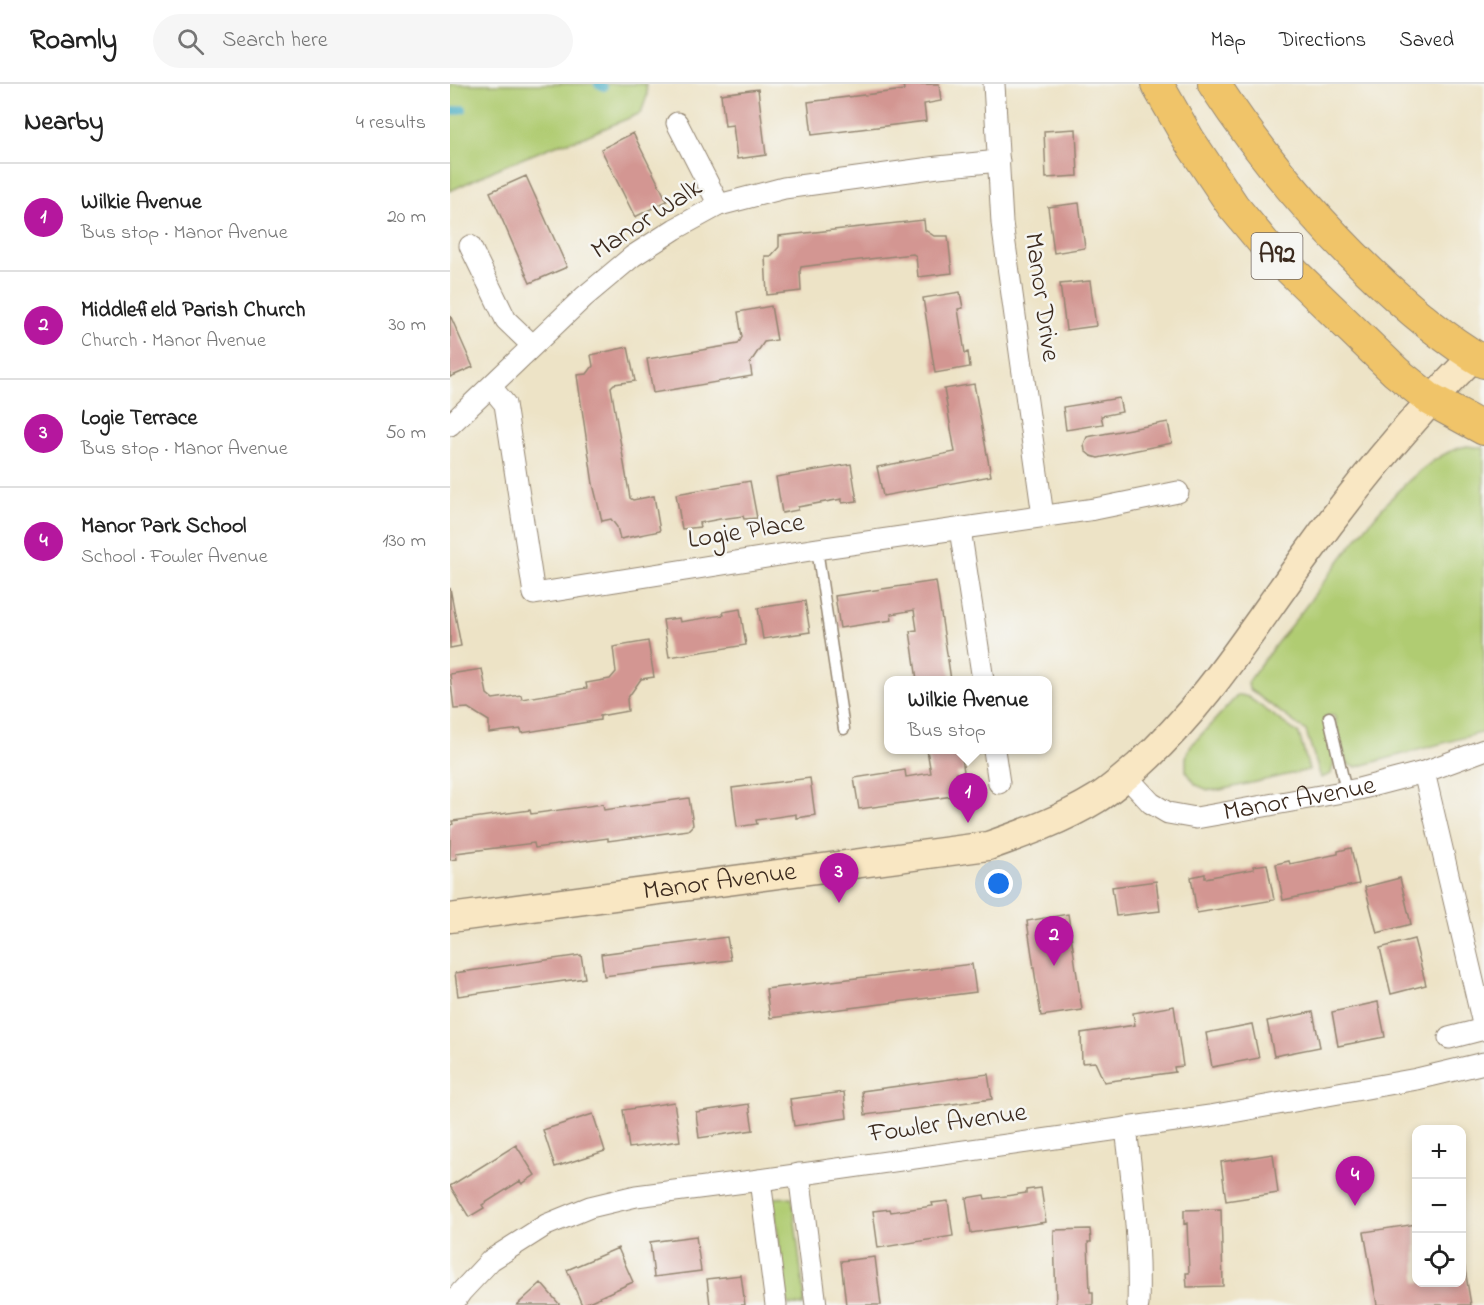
<!DOCTYPE html>
<html lang="en">
<head>
<meta charset="utf-8">
<style>
	:root { --surface:#fff; --page:#f6f6f6; --text:#222; --muted:#767676; --line:#e0e0e0; --accent:#b5179e }
	body { margin:0; font-family:"Indie Flower",sans-serif; background:var(--page); color:var(--text) }
	.controls { position:absolute; right:18px; bottom:18px; display:grid; overflow:hidden; border-radius:12px; box-shadow:0 3px 9px #0003 }
	.controls button { width:54px; height:54px; display:grid; place-items:center; padding:0; border:0; border-bottom:2px solid var(--line); background:var(--surface); color:var(--text); font:30px sans-serif }
	.you { position:absolute; left:549px; top:800px; width:21px; height:21px; margin:-15px; border:4px solid #fff; border-radius:50%; background:#1a73e8; box-shadow:0 0 0 9px #1a73e833 }
	.badge { display:grid; place-items:center; width:39px; height:39px; border-radius:50%; background:var(--accent); color:#fff; font-size:20px; font-weight:700 }
	.pin { position:absolute; translate:-50% -50px; filter:drop-shadow(0 2px 3px #0008) }
	.pin::after { content:''; position:absolute; top:32px; width:21px; height:18px; background:inherit; clip-path:polygon(0 0,100% 0,50% 100%) }
	.popup { position:absolute; left:434px; top:592px; width:168px; height:78px; box-sizing:border-box; display:grid; place-content:center; border-radius:12px; background:var(--surface); filter:drop-shadow(0 2px 4px #0005); font-size:20px; white-space:nowrap; color:var(--muted) }
	.popup b { font-size:22px; color:var(--text) }
	.popup::after { content:''; position:absolute; left:50%; top:100%; margin-left:-12px; border:12px solid transparent; border-top-color:var(--surface) }
	.list { margin:0; padding:0; list-style:none }
	h2 { display:flex; justify-content:space-between; align-items:center; height:78px; margin:0; padding:0 24px; font-size:26px }
	h2 small { font-size:20px; font-weight:400; color:var(--muted) }
	.list li { display:grid; grid-template-columns:39px 1fr auto; gap:18px; align-items:center; box-sizing:border-box; height:108px; padding:0 24px; border-top:2px solid var(--line) }
	.list b { display:block; font-size:22px; white-space:nowrap }
	.list p { margin:0; font-size:20px; white-space:nowrap; color:var(--muted) }
	.list em { font-size:20px; font-style:normal; color:var(--muted) }
	.icon { flex:none; width:33px; height:33px; fill:none; stroke:currentColor; stroke-width:2; stroke-linecap:round; stroke-linejoin:round }
	.map { position:relative; flex:none; width:1034px; height:1221px; overflow:hidden }
	header { display:flex; align-items:center; gap:36px; box-sizing:border-box; height:84px; padding:0 30px; background:var(--surface); border-bottom:2px solid var(--line) }
	header strong { font-size:28px }
	nav { display:flex; gap:33px; margin-inline-start:auto; font-size:21px }
	.search { width:420px; height:54px; background:var(--page); display:flex; align-items:center; gap:15px; box-sizing:border-box; padding:0 21px; border-radius:33px; color:var(--muted); font-size:22px }
	main { display:flex }
	aside { flex:1; background:var(--surface) }
	.map>svg:first-child { display:block }
	.green { fill:#b0cc72; stroke:#767b48; stroke-width:1.5 }
	.lines { fill:none; stroke-linecap:round; stroke-linejoin:round }
	.stream { stroke:#43abc2; stroke-width:8 }
	.building { fill:#d39692 }
	.lane-casing { stroke:#948672; stroke-width:13 }
	.street-casing { stroke:#948672; stroke-width:23 }
	.secondary-casing { stroke:#948672; stroke-width:31 }
	.primary-casing { stroke:#948672; stroke-width:34 }
	.lane { stroke:#fff; stroke-width:10 }
	.street { stroke:#fff; stroke-width:21 }
	.secondary { stroke:#f9e7c3; stroke-width:28 }
	.primary { stroke:#f0c469; stroke-width:32 }
	.labels { text-anchor:middle; dominant-baseline:central; stroke-width:5; stroke-linejoin:round; paint-order:stroke }
	.shield { fill:#f6f6f2; stroke:#73675e; stroke-width:1.5 }
	.shield-label { font-size:26px; font-weight:bold; fill:#3b2a1e }
	.street-label { font-size:27px; fill:#3b2a1e; stroke:#f6f6f2 }
</style>
</head>
<body>
<header>
<strong>Roamly</strong>
<div class="search"><svg class="icon" aria-label="search" viewBox="0 0 24 24"><circle cx="10" cy="10" r="6"/><path d="M15 15l6 6"/></svg>Search here</div>
<nav><a>Map</a><a>Directions</a><a>Saved</a></nav>
</header>
<main>
<aside>
<h2>Nearby<small>4 results</small></h2>
<ul class="list">
<li><span class="badge">1</span><div><b>Wilkie Avenue</b><p>Bus stop · Manor Avenue</p></div><em>20 m</em></li>
<li><span class="badge">2</span><div><b>Middlefield Parish Church</b><p>Church · Manor Avenue</p></div><em>30 m</em></li>
<li><span class="badge">3</span><div><b>Logie Terrace</b><p>Bus stop · Manor Avenue</p></div><em>50 m</em></li>
<li><span class="badge">4</span><div><b>Manor Park School</b><p>School · Fowler Avenue</p></div><em>130 m</em></li>
</ul>
</aside>
<div class="map">
<svg width="1034" height="1221" viewBox="0 0 1034 1221">
	<rect width="100%" height="100%" fill="#f6f6f2"/>
	<filter id="ink" filterUnits="userSpaceOnUse"><feTurbulence type="fractalNoise" baseFrequency=".0167" numOctaves="2"/><feDisplacementMap in="SourceGraphic" scale="12" xChannelSelector="R" yChannelSelector="G"/><feConvolveMatrix kernelMatrix="1 2 1 2 8 2 1 2 1" color-interpolation-filters="sRGB"/></filter>
	<filter id="wash" filterUnits="userSpaceOnUse"><feTurbulence type="fractalNoise" baseFrequency=".008" numOctaves="4" result="noise"/><feDisplacementMap in="SourceGraphic" scale="24" xChannelSelector="R" yChannelSelector="G"/><feGaussianBlur stdDeviation="1.35" result="paint"/><feColorMatrix in="noise" values="0 0 0 0 0 0 0 0 0 0 0 0 0 0 0 0 0 1.4 0 .05"/><feComposite in="paint" operator="in"/></filter>
	<g filter="url(#wash)">
		<rect width="100%" height="100%" fill="#ede3c6"/>
		<path class="green" d="M0,0H196L197,12L191,29L129,55L106,61L51,83L0,107Z
			M1017,362L1034,364V648L906,683L899,681L895,675L884,631L874,633L884,678L881,690L871,694L856,647L799,605L798,599C815,572 837,547 856,522C889,478 961,371 1017,362Z
			M791,611L798,613L849,650L859,686L770,706H758L746,701L736,687V673L740,663L787,612Z
			M342,1113L354,1211V1221H339L337,1216L323,1114Z"/>
		<g class="lines">
			<path class="stream" d="M148,0L154,3
				M0,28L13,25"/>
		</g>
		<g id="blocks">
			<path class="building" d="M453,0H489L491,17L474,20L476,37L362,51L358,18L454,6Z
				M308,5L316,71L287,75L283,41L275,42L271,10Z
				M626,45L628,92L596,94L594,47Z
				M183,49L217,117L185,133L151,65Z
				M76,92L117,183L80,199L40,108Z
				M629,119L635,164L604,169L598,123Z
				M474,136L475,146L484,152H498L502,189L468,193L466,172L463,170L366,181L351,183L350,187L351,207L317,211L315,172H321L329,163V152Z
				M640,197L646,242L616,246L610,200Z
				M510,208L513,224L508,225L515,269L518,268L520,283L485,289L473,214Z
				M321,222L327,256L314,258L300,279L302,292L203,309L197,275L288,260L292,253L288,228Z
				M0,231L23,283L0,293Z
				M178,263L185,297L164,300L161,303L164,321L180,414L183,416L204,412L210,447L170,455L167,443L161,435L152,437L143,400L127,291L137,290L143,282L141,271Z
				M524,300L541,392L433,412L427,383L505,368L494,305Z
				M669,314L672,328L651,332L653,340L616,346L613,323Z
				M718,338L722,359L648,374L641,372L635,367L634,360L637,353Z
				M401,380L407,417L392,419V415L348,423V426L332,429L326,393Z
				M300,397L307,434L294,435L293,432L270,435L249,439L250,443L232,445L226,410Z
				M486,497L501,596H467L460,547L467,546L464,526L441,530L442,536L390,544L385,512Z
				M0,504L11,562L0,564Z
				M355,517L360,548L313,555L308,524Z
				M290,525L296,561L219,573L213,536L229,534L230,538L274,531L273,528Z
				M198,557L204,593L191,595L177,615L178,627L150,632V636L72,649L71,645L39,649V637L18,624L4,625L0,590L32,585L37,610L43,615L71,611L72,615L137,604L136,599L160,595L166,588L163,563Z
				M477,666H511L514,688L507,689L510,711L409,725L404,694L455,686L456,693L481,689Z
				M360,694L365,731L346,734V730L306,736L307,740L287,743L282,704Z
				M239,714L243,741L238,746L158,757V754L85,764L84,759L6,769L7,775L0,776V741L3,740L2,737L80,726L81,730L153,720L154,726Z
				M901,764L909,800L833,816L826,780L839,777L840,780L888,770V767Z
				M817,780L824,816L747,829L741,793L755,790V794L804,785L803,782Z
				M950,794L961,840L927,849L915,803Z
				M706,797L710,827L666,832L662,803Z
				M618,830L632,926L591,932L577,837Z
				M277,853L281,876L154,892L151,870Z
				M964,855L976,901L941,910L930,864Z
				M131,871L135,894L8,912L5,889Z
				M522,880L526,908L320,934L316,905Z
				M928,918L935,953L888,962L882,928Z
				M724,922L733,982L724,983L725,988L654,998L645,978L632,979L631,949L685,941L683,929Z
				M863,928L870,963L824,972L817,937Z
				M802,940L809,974L762,983L756,949Z
				M538,990L542,1015L415,1031L412,1007Z
				M394,1008L397,1034L344,1042L340,1015Z
				M224,1018L230,1057L179,1064L173,1026Z
				M299,1020L303,1046L249,1054L246,1028Z
				M143,1030L155,1067L105,1083L93,1046Z
				M66,1061L85,1091L72,1100L70,1097L32,1121L34,1124L19,1133L0,1102Z
				M823,1070L828,1109L776,1117L771,1078Z
				M591,1104L596,1138L521,1149L516,1114L534,1111L535,1115L576,1109V1106Z
				M498,1117L503,1152L428,1164L423,1127L440,1125L441,1128L483,1122L482,1119Z
				M771,1125L773,1202L737,1203L736,1189H739L737,1139L734,1140V1126Z
				M966,1140V1198H1012L1013,1173L1021,1221H927L914,1148Z
				M640,1145L641,1158H638L640,1208H643V1221H606L604,1146Z
				M246,1152L251,1187L204,1193L200,1158Z
				M168,1164L183,1198L132,1221L117,1186Z
				M425,1173L431,1221H396L391,1177Z
				M291,1191L295,1221H260L257,1195Z
				M91,1199L110,1221H67Z"/>
		</g>
	</g>
	<g filter="url(#ink)">
		<use href="#blocks" fill-opacity="0" stroke="#948672" stroke-width="1.5"/>
		<g class="lines">
			<defs>
				<path id="lane" d="M367,465L394,645
					M879,633L896,707"/>
				<g id="street">
					<path d="M544,0L552,139L593,432"/>
					<path d="M227,39L269,121"/>
					<path d="M20,162L56,236L82,261"/>
					<path d="M41,303L55,320L84,510L367,465L645,425L728,408"/>
					<path d="M0,341L134,213L183,172L225,145L269,121L334,104L488,83L549,77"/>
					<path d="M510,445L533,596"/>
					<path d="M544,666L549,699"/>
					<path d="M974,688L1034,944"/>
					<path id="s1" d="M676,692L701,719L718,729L746,734L909,705L974,688L1034,666"/>
					<path d="M999,954L1034,945"/>
					<path d="M676,1044C683,1102 690,1162 688,1221"/>
					<path d="M349,1090L366,1221"/>
					<path d="M310,1096L326,1221"/>
					<path d="M2,1221L11,1208L41,1176L96,1141L140,1123L186,1112L310,1096L760,1032L967,995L1034,979"/>
				</g>
				<g id="secondary">
					<path id="s2" d="M0,834L538,762C575,749 612,736 646,715C661,706 675,693 688,682C756,621 802,545 855,473C906,402 962,334 1024,272"/>
				</g>
				<path id="primary" d="M707,0L739,56L783,122L817,163L946,288L981,316L1034,345
					M764,0C809,69 860,130 919,187C953,220 992,254 1034,278"/>
			</defs>
			<use href="#lane" class="lane-casing"/>
			<use href="#street" class="street-casing"/>
			<use href="#secondary" class="secondary-casing"/>
			<use href="#primary" class="primary-casing"/>
			<use href="#lane" class="lane"/>
			<use href="#street" class="street"/>
			<use href="#secondary" class="secondary"/>
			<use href="#primary" class="primary"/>
		</g>
	</g>
	<g class="labels">
		<rect class="shield" x="801.5" y="149" width="51" height="46" rx="4.5"/>
		<g class="shield-label">
			<text x="827" y="172">A92</text>
		</g>
		<g class="street-label">
			<text transform="translate(197 136) rotate(-33)">Manor Walk</text>
			<text transform="translate(591 213) rotate(82)">Manor Drive</text>
			<text transform="translate(296 448) rotate(-9)">Logie Place</text>
			<text stroke="none"><textPath href="#s1" startOffset="190">Manor Avenue</textPath></text>
			<text stroke="none"><textPath href="#s2" startOffset="272">Manor Avenue</textPath></text>
			<text transform="translate(498 1040) rotate(-8)">Fowler Avenue</text>
		</g>
	</g>
</svg>
<div class="controls">
<button>+</button>
<button>−</button>
<button><svg class="icon" aria-label="locate" viewBox="0 0 24 24"><circle cx="12" cy="12" r="6"/><path d="M12 2v4M12 18v4M2 12h4M18 12h4"/></svg></button>
</div>
<div class="you"></div>
<div class="pin badge" style="left:518px;top:739px">1</div>
<div class="popup"><b>Wilkie Avenue</b>Bus stop</div>
<div class="pin badge" style="left:604px;top:882px">2</div>
<div class="pin badge" style="left:389px;top:819px">3</div>
<div class="pin badge" style="left:905px;top:1122px">4</div>
</div>
</main>
</body>
</html>
